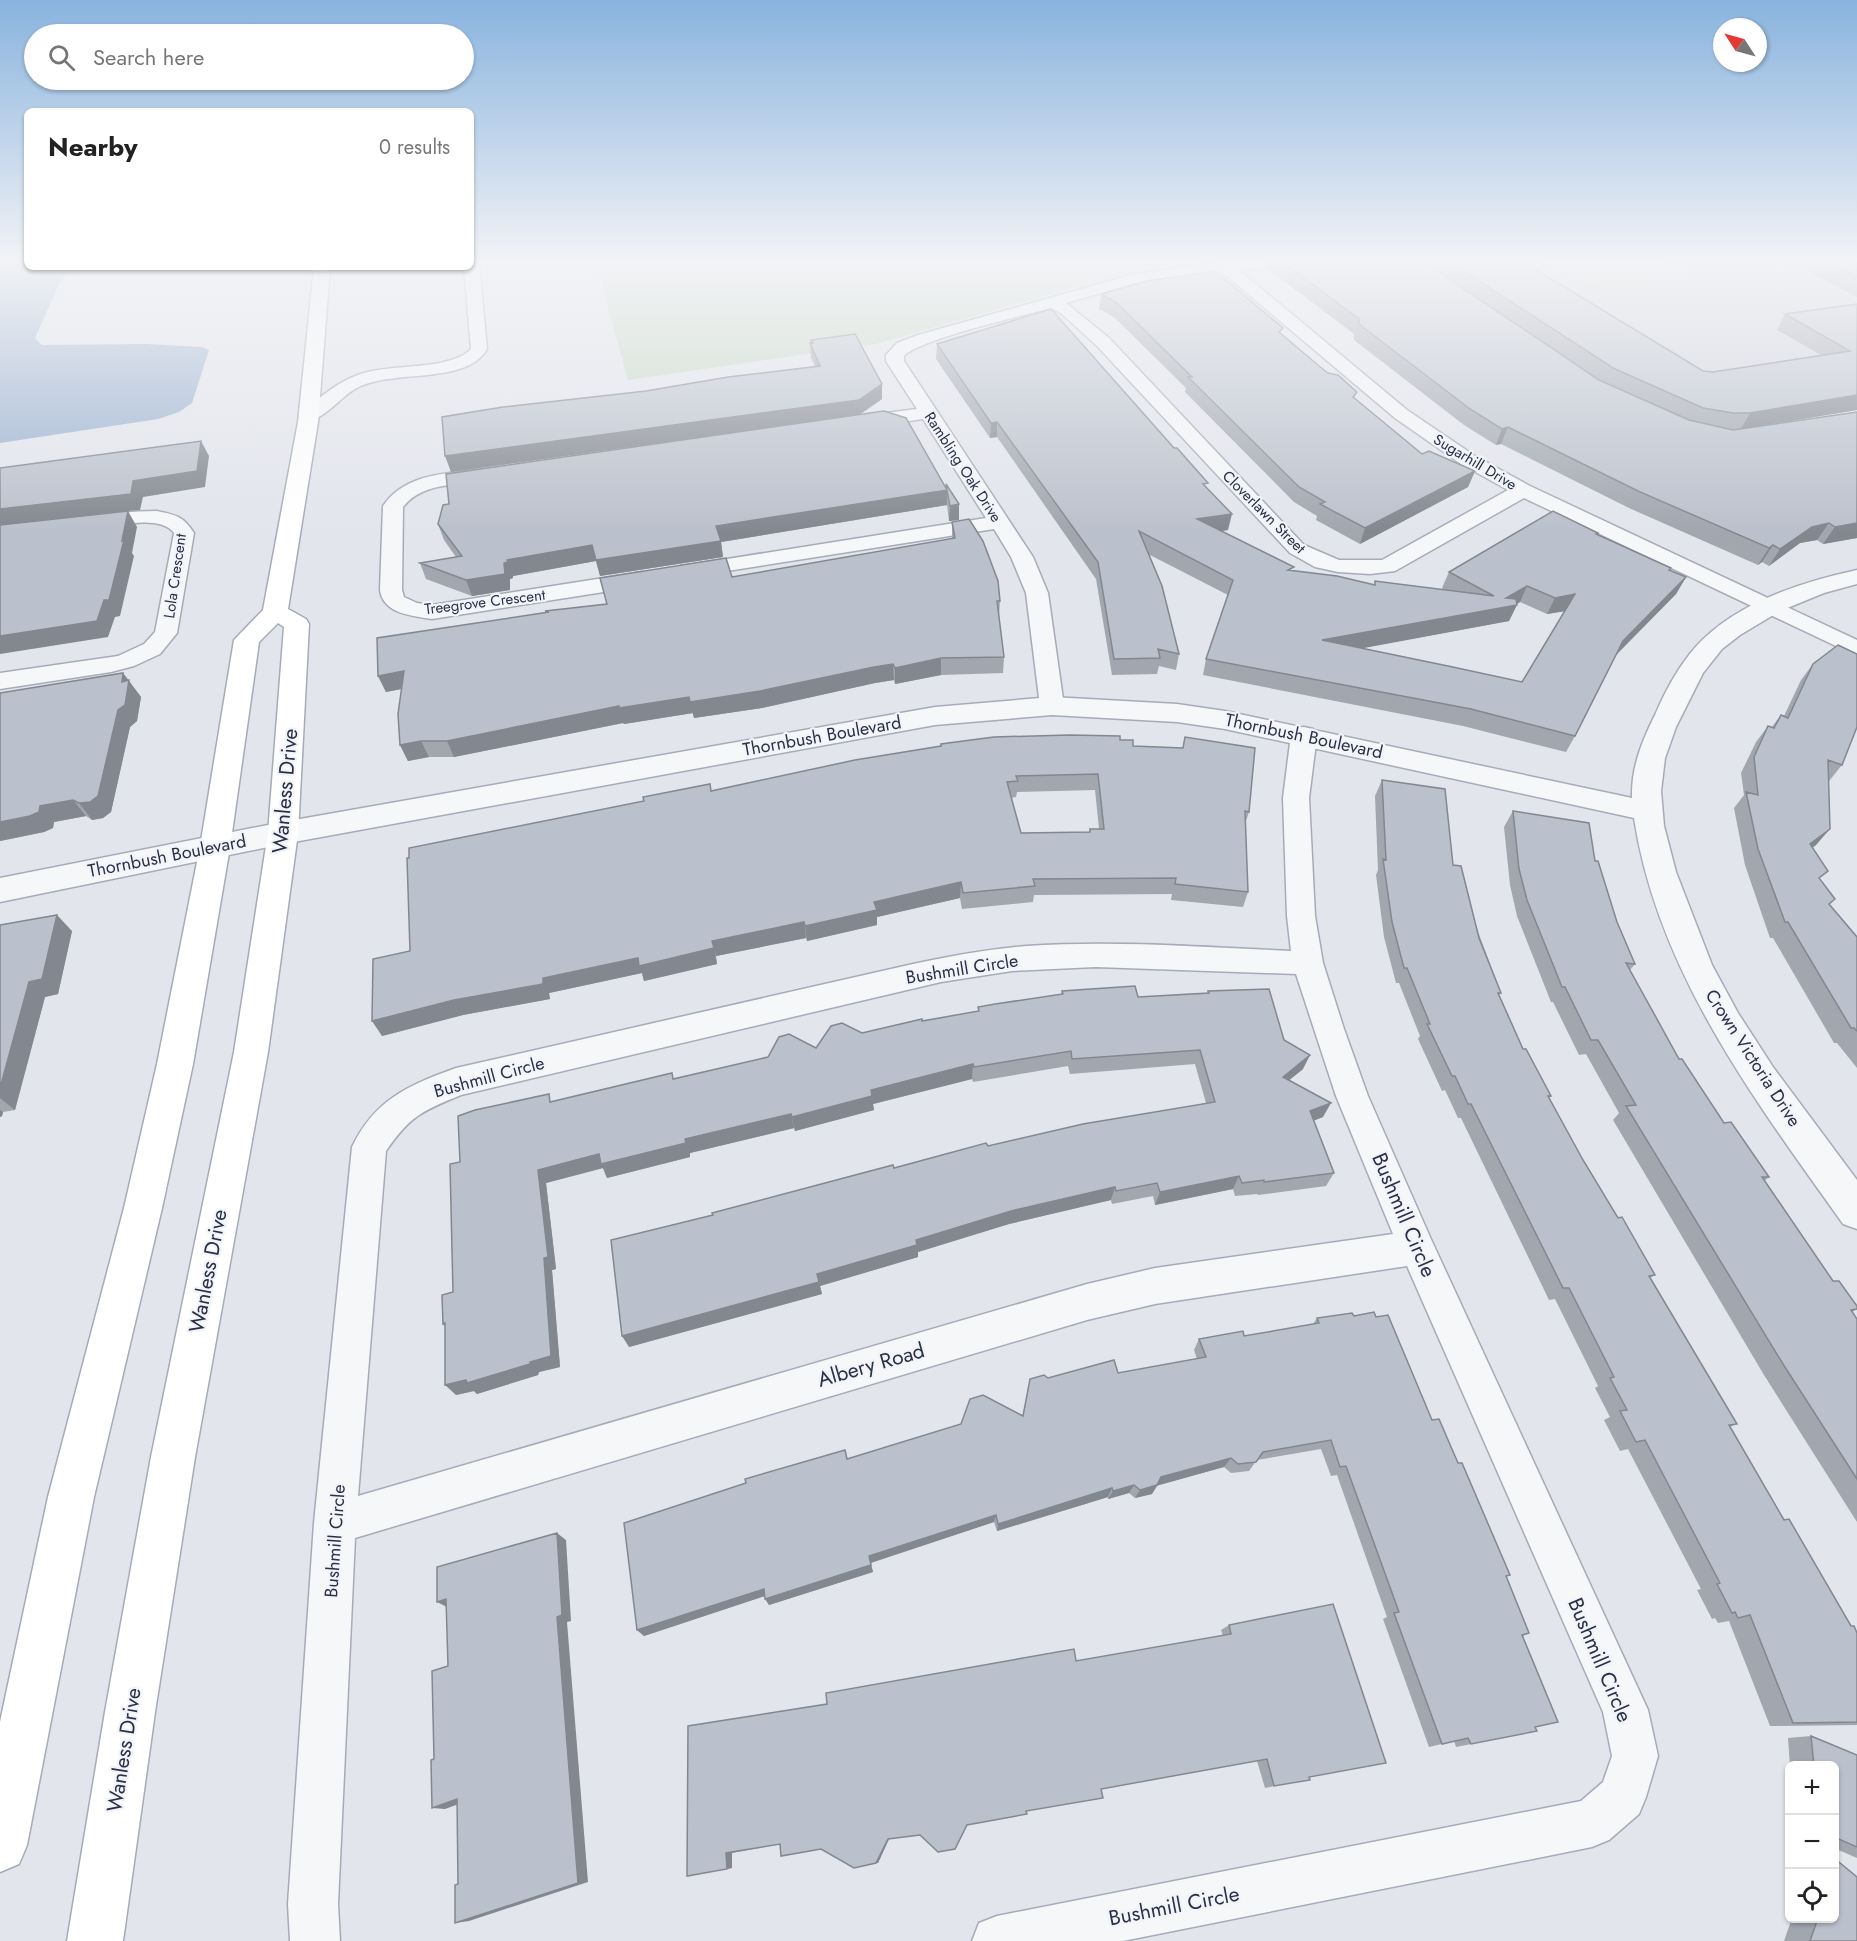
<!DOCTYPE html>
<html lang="en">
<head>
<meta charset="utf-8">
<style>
	:root { --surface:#fff; --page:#f6f6f6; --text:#222; --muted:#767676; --line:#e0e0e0 }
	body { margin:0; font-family:Jost,sans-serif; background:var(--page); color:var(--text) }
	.controls { position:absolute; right:18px; bottom:18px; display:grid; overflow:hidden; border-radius:9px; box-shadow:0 2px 4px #0004 }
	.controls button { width:54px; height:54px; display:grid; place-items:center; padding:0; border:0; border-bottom:2px solid var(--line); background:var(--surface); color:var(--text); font:30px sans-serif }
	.compass { position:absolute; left:1713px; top:18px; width:54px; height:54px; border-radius:50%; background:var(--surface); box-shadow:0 2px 4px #0004; rotate:306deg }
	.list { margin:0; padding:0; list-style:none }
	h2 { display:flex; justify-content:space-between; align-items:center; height:78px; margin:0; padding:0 24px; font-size:26px }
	h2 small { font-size:20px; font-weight:400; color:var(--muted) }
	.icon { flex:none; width:33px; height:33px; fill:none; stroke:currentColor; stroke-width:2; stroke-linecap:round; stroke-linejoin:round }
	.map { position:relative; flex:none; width:1857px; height:1941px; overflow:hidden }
	.search { position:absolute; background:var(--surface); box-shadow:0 2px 4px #0004; left:24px; top:24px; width:450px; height:66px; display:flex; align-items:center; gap:15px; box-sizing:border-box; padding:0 21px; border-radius:33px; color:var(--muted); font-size:22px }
	.panel { position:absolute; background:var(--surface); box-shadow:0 2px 4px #0004; left:24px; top:108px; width:450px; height:162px; border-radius:9px }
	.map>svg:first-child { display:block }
	.built { fill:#d0d4de }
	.green { fill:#c6d7c2 }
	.water { fill:#9ab1cf }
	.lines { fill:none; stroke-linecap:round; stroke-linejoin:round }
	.minor-casing { stroke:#a6abb7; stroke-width:3 }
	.tertiary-casing { stroke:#a6abb7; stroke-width:3 }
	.secondary-casing { stroke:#a6abb7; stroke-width:3 }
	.minor { fill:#f5f7f9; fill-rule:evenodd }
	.tertiary { fill:#f5f7f9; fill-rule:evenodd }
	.secondary { fill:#fff; fill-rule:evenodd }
	.wall { fill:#a1a6af; fill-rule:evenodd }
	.shaded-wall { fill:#83878f }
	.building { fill:#bbc1cc; stroke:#83878f; stroke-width:1.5; fill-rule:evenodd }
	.labels { text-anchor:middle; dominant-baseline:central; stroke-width:4.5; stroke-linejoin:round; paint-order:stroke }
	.far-street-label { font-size:15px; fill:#283146; stroke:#f2f4f9 }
	.street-label { font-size:18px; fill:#283146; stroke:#f2f4f9 }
	.near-street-label { font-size:21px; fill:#283146; stroke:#f2f4f9 }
</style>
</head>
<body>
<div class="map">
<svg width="1857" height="1941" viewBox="0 0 1857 1941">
	<rect width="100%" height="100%" fill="#e2e5ec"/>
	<path class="built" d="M1508,260H1857V354L1698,378Z"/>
	<path class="green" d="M595,260H1195L1197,265L1145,272L1072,288L876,344L628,380Z
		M1540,260H1665L1694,277L1587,290Z"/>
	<path class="water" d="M0,260H27V267H90L66,275L60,282L35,338L42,345L146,344L202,347L209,350L192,403L179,412L158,419L0,443Z"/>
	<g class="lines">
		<defs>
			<path id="minor" d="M471,260L479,262L487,349C466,386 391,368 355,389C339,398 320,425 302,420L299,416L302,412C321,397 339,380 364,373C394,364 444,370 468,352L471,349L464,267H471Z
				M1210,260H1226L1229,262L1290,260L1283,265L1239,270L1407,410L1475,456L1530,486L1857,640V656L1524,498L1395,571L1387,572L1370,574L1338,572L1315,567L1290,553L1097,346L1062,314L1051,308C1022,316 920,339 904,356V361L1033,557L1048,593L1064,706L1061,712L1052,714L1043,712L1040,706L1026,593L1011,557L994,529L689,577L681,576L678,571L681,566L689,565L986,518L923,419L862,428L855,426L853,422L855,418L862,416L917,409L886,361V355L897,343L918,335L1135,274L1213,264ZM1222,272L1395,418L1461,464L1508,490L1382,560H1339L1304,545L1109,338L1066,303L1136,283Z
				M488,469L495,471L498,475L495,479C464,487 425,479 403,507L402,590L404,597L417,603L432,605L642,572L650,574L653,579L650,584L642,586L432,619C413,616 383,614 380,590L383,506C406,472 451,473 488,469Z
				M157,511C176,515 183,516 194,533L177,633L160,654L134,666L111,672L0,689V673L118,656L144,644L155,632L174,533C160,513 111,527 91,530L84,528L81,524L84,520C107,514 132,511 157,511Z
				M1304,727L1313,729L1317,735L1309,798L1315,916L1323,963L1344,1029L1368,1096L1430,1237L1648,1710L1658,1756L1646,1797L1639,1814L1609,1840L1592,1847L1123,1941H972L979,1923L997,1916L1581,1801L1603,1782L1612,1756L1603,1712L1407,1266L1155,1304L1087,1320L355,1538L338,1904L340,1941H290L288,1904L314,1523L352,1147C375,1099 409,1085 456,1068L913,964C950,956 988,949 1026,946C1114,940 1203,947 1291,951L1287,916L1283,798L1291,735L1295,729ZM1096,967L1296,974L1336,1096L1393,1234L1155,1268L1087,1284L358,1496L386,1151C410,1116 422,1111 461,1095L941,982L1012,971Z"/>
			<path id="tertiary" d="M1857,570V584L1824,593L1780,611L1740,635L1722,649L1703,673L1676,727L1665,758L1661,791L1664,826L1676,872L1712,965L1738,1013L1773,1067L1857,1180V1229L1843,1224C1755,1100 1658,973 1634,818L1225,729L1177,722L1052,715L935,725L283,844L0,902V878L283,822L935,707L1052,697L1177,704L1225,711L1632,798C1631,768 1642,741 1655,715C1664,694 1675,673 1689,655C1728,605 1798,583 1857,570Z"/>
			<path id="secondary" d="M314,267H330L318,422L288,609L306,619L309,624L298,833L268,1052L195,1457L155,1712L123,1941H67L105,1712L151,1457L234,1052L268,833L284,627L278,623L259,642L230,847L193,1064L162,1208L94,1497L27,1845L19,1864L0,1872V1722L48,1497L124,1208L157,1064L200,847L234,640L263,610L298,422Z"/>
		</defs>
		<use href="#minor" class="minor-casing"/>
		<use href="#tertiary" class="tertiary-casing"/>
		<use href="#secondary" class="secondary-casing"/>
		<use href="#minor" class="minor"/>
		<use href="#tertiary" class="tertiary"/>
		<use href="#secondary" class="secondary"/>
	</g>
	<path class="wall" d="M1270,260H1520L1703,371L1713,372L1821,355L1777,330L1785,314L1857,304V410L1747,428L1857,412V538L1823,544L1817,540L1800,543L1769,566L1762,562L1758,565L1629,508L1501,444L1496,445L1464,425L1354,340V334L1268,269Z
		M1786,260H1857V297Z
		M1101,294L1282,334L1355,398L1422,454L1475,471L1468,487L1360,544L1316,520L1317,516L1294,502L1185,392L1186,388L1115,318L1099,309Z
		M811,340L882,399L859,415L451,472L646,391L815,366L811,358L810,343H812Z
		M937,344L1207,488L1228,530L1221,531L1293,571L1374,585L1375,581L1445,590L1442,588L1449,572L1597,535L1671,568L1670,571L1686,577L1676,594L1616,655L1575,736L1566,752L1463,726L1203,675L1206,659L1228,595L1148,554L1179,654L1176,670L1159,666L1157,674L1112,675L1096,579L997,437L990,438L936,359ZM1520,602L1547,614L1565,611L1522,682L1361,648L1509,621L1517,604Z
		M946,484L959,504V520L949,521L947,505L721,542L723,557L600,576L596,561L513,576V578L510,579V590L472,596L426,579L420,563L456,557L444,540L438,524L946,488Z
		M952,522L1000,601L999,617L1004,657L1003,673L941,675L895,684L894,680L875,683L762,708L694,718L693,713L624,724L623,723L454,757H429L408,761L400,745L402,689L386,692L378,676L546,613L545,611L607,604L732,577L952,539Z
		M1813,664L1842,765L1829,781L1816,845L1812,847L1820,880L1835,899L1829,905L1857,937V1068L1837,1043H1834L1773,938H1770L1745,865L1734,808L1744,795L1741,773L1756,742L1768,726L1772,727L1781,715L1784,716L1801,680Z
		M123,673L141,697L137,721L130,727L111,812L103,818L92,820L86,816L54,822L53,828L44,832L0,841V693Z
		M1185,737L1249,812L1245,824L1248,892L1243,907L1171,900L1172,894L1034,895L1033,902L962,909L960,898L877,917V925L807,941L806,938L716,956L717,964L644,981L642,973L549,993L550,999L463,1015L382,1036L410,951L711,791L941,746V744L1120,740L1133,746L1183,748ZM1095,790L1099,829H1090L1089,832L1021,833L1011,798L1016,797L1017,792Z
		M1382,780L1453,865L1501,993L1499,995L1523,1049L1551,1096L1549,1098L1583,1160L1618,1218L1655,1275L1650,1278L1737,1424L1730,1427L1784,1520L1851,1626L1857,1633V1725L1770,1726L1729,1621L1718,1623L1715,1618L1712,1619L1697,1590L1701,1589L1628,1449L1620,1451L1604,1420L1610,1417L1595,1388L1598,1386L1555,1299L1549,1300L1461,1118H1458L1445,1090L1442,1091L1418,1039L1420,1036L1399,983H1396L1384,937L1376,875L1378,870L1375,796Z
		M1513,811L1595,861L1617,922L1635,964L1630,970L1679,1059L1724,1123L1769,1177L1764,1181L1833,1281L1857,1306V1309L1852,1312L1857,1319V1522L1764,1375L1613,1120L1619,1113L1586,1054L1579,1055L1553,1002H1551L1517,916L1510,885L1504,827Z
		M0,925L72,931L58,994L45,997L15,1110L3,1112L2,1116L0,1117Z
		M1062,991L1138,997L1207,993L1208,991L1284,1040L1303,1069L1289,1080L1323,1117L1314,1120L1334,1173L1326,1186L1258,1195L1257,1194L1235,1196L1233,1189L1155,1205L1153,1196L1112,1204L1111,1200L1009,1224L918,1252V1257L820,1286L822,1294L629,1347L713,1215L894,1168L988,1146L1206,1103L1195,1064L1070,1074L1068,1066L973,1082L972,1079L873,1104L874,1110L795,1131L794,1128L690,1153V1157L607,1178L603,1168L546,1183L556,1269L552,1270L560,1367L539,1372L538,1375L477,1394L474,1391L456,1395L445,1327L443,1324L453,1292L460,1162L674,1079L816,1048L862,1033L978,1011V1007L1061,994Z
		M1354,1316L1432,1420L1458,1463L1510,1575L1506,1577L1529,1633L1523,1636L1535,1727L1471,1744L1456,1747L1454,1741L1429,1747L1383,1619L1387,1617L1337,1475L1331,1476L1321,1449L1257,1460L1249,1471L1231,1473L1224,1467L1158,1485L1152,1494L1135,1498L1129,1493L1108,1499V1497L997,1531L994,1522L871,1563L873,1572L769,1605L765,1596L644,1636L637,1630L847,1459L1023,1416L1028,1390L1048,1378L1118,1373L1197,1359L1194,1350L1199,1339L1244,1336L1313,1324L1317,1318Z
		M1229,1625L1309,1777L1274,1786L1265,1788L1257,1761L1101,1789L1026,1811L920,1835L889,1839L878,1863L821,1849L780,1844L732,1853V1868L687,1876L827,1704L1223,1636L1221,1630Z
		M1811,1736L1857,1755V1858L1834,1848V1766H1790L1788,1738Z
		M1792,1918H1834L1857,1941H1784Z"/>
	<path class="shaded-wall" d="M882,384V399L859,415L451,472L445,456Z
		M1857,395V410L1741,429L1750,413Z
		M997,422V437L990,438L991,423Z
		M1508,427L1501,444L1496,445L1502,429Z
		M201,441L209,456L205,487L143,497L140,510L128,511L137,527L132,553L134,556L120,616L115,617L108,637L0,654V655V509L133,481Z
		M1475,471L1468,487L1360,544L1365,528Z
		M947,490V505L721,542L723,557L600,576L596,561L513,576V578L510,579V590L472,596L466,580L504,563L507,560L592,545Z
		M959,504V520L949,521L950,506Z
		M1232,514L1228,530L1194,535L1197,519Z
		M1829,523L1817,540L1800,543L1769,566L1780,549L1812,527Z
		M1857,523V538L1823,544L1835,527Z
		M1773,545L1762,562L1758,565L1769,548Z
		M1686,577L1676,594L1614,657L1623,641Z
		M1527,586L1520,602L1513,606L1517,605L1509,621L1316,657L1322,640L1506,598Z
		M1575,594L1566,611L1547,614L1555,598Z
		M941,658V675L895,684V668Z
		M893,664L894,680L875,683L762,708L694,718L690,702L874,667Z
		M404,671L411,687L386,692L378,676Z
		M123,673L141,697L137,721L130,727L111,812L103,818L92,820L79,803L122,682Z
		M689,697L693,713L624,724L623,723L454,757L447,741L619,706Z
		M421,741L429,757L408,761L400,745Z
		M73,800L86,816L54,822L53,828L44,832L0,841V822L40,806Z
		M1830,829L1816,845L1796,860L1810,844Z
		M961,882L960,898L877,917V925L807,941L805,926L874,902Z
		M57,915L72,931L58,994L45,997L15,1110L0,1098V1088L29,982Z
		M804,922L806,938L716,956L712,941Z
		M714,948L717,964L644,981L642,973L549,993L550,999L463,1015L382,1036L372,1021L543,978L638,958Z
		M1310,1055L1303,1069L1276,1091L1283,1077Z
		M973,1064L972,1079L873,1104L874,1110L795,1131L792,1117L871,1090Z
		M1331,1103L1323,1117L1303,1125L1310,1111Z
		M0,1110L3,1112L2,1116L0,1117Z
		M791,1114L794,1128L690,1153V1157L607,1178L603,1168L546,1183L556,1269L552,1270L560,1367L539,1372L538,1375L477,1394L474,1391L456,1395L445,1385L538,1170L599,1154L685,1139Z
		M1239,1176L1233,1189L1155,1205L1160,1192Z
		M1115,1187L1111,1200L1009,1224L918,1252V1257L820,1286L822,1294L629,1347L622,1336L817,1274L916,1240L1011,1211Z
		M1231,1458L1224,1467L1156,1486L1161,1477Z
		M1134,1485L1129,1493L1108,1499L1113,1491Z
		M1157,1485L1152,1494L1135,1498L1140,1490Z
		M1112,1488L1108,1497L997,1531L998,1524Z
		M996,1515L994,1522L870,1563L869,1556Z
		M557,1533L566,1540L571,1621L567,1622L588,1882L469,1921L455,1923L557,1617Z
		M871,1565L873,1572L769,1605L765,1599Z
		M764,1589L768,1595L644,1636L637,1630Z
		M446,1599L449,1608L437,1602Z
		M457,1799L470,1800L445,1809L432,1808Z
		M888,1839H889L878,1863H876Z
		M726,1853H732V1868L727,1869Z"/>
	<path class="building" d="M1280,260H1421L1599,380L1689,420L1733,430L1857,412V523L1835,527L1829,523L1812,527L1780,549L1773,545L1769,548L1638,491L1508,427L1502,429L1470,409L1359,324V319Z
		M1447,260H1520L1703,371L1713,372L1850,351L1785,314L1857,304V395L1750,413H1733L1703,408L1613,368Z
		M1823,260H1857V277Z
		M1215,271L1283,328L1279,332L1319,366L1328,373L1338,375L1357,392L1353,397L1422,454L1429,451L1475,471L1365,528L1320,504L1325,502L1299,487L1188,377H1192L1117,303L1101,294L1147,281Z
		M1051,309L1174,448H1177L1208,483L1203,484L1232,514L1197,519L1294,567L1288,570L1337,576L1375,585V581L1494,596L1449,572L1553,511L1598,533L1596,534L1671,568L1669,570L1686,577L1623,641L1575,736L1471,709L1206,659L1233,580L1139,531L1162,586L1179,654L1158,649L1160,658L1114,659L1098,562L997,422L991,423L937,344ZM1527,586L1555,598L1575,594L1522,682L1448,666L1322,640L1517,605L1516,599L1506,598Z
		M855,334L882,384L859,400L445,456L442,417L503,407L646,391L728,377L820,366L810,343H813L811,340Z
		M884,411L906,418L947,490L946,484L959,504L950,506L947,490L716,526L721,541L596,560L592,545L507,560L508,562L504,563L505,574L466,580L420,563L462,556L438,524L443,505L449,504L446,474Z
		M201,441L197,471L133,481L131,494L0,509V468Z
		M128,511L122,541L124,540L109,600H104L97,621L0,636V525Z
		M969,519L983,541L998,581L1000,601H997L1004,657L941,658L895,668L893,664L874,667L760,691L690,702L689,697L619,708V706L447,741H421L400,745L398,714L404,671L378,676L377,638L549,612L545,611L607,604L600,578L726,558L732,577L955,538L952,522Z
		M1838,645L1857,654V727L1842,765L1828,760L1830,829L1810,844L1828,871L1819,878L1835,899L1829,904L1857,937V1031L1854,1028H1851L1788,922H1785L1758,849L1746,792L1758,795L1754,757L1768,726L1774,728L1781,715L1788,718L1813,664Z
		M123,673L122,682L129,680L125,705L118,710L98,796L90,802L79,803L73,800L40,806L39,812L30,816L0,822V693Z
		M1070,735L1120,736V740H1133V746L1183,748L1185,737L1255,748L1249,812L1245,811L1248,892L1175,884L1176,878L1033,879L1035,886L963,893L961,882L874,902L877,910L805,926L804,922L712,941L714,948L639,966L638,958L543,978V984L454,1000L372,1021L373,959L410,951L407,858H409V848L644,801L643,797L710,784L711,791L855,760L941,746V744L994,737ZM1098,774L1104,829H1090V832L1021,833L1007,782L1018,781L1016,776Z
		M1382,780L1445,789L1453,865L1461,866L1479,938L1501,993H1498L1523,1049H1526L1551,1096H1548L1583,1160L1618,1218L1622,1217L1655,1275L1649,1276L1737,1424L1729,1425L1784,1520L1789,1519L1851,1626H1854L1857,1633V1722L1793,1723L1750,1615L1738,1618L1735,1612L1732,1613L1717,1584L1720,1583L1645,1440L1636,1442L1620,1411L1627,1410L1610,1378L1614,1377L1569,1288H1563L1471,1104H1468L1455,1076H1452L1427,1024H1430L1407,968H1404L1392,922L1383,859L1386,860Z
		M1513,811L1589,823L1595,861H1598L1617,922L1635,964L1626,963L1679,1059H1682L1724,1123L1731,1122L1769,1177H1762L1833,1281H1839L1857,1306V1309L1851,1310L1857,1319V1479L1783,1364L1626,1106L1636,1105L1598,1040H1591L1565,987H1562L1527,900L1519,869Z
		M57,915L42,979L29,982L0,1088V925Z
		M1135,986L1138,997L1209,993L1208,991L1269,989L1284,1040L1310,1055L1283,1077L1331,1103L1310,1111L1334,1173L1264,1182V1180L1242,1183L1239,1176L1160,1192L1157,1183L1116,1191L1115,1187L1011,1211L916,1240L917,1245L817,1274L819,1282L622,1336L611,1240L713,1215L712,1213L893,1165L894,1168L986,1143L988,1146L1083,1124L1215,1102L1200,1050L1072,1059L1071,1051L974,1067L973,1064L871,1090L872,1096L792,1117L791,1114L685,1139L686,1143L601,1164L599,1154L538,1170L548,1257L544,1258L551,1356L530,1362V1364L467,1383L466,1380L445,1385V1323L443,1324L442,1295L453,1292L450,1164L460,1162L458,1116L475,1110L549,1094L550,1102L672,1073L673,1079L768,1057L779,1037L789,1034L816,1048L831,1026L842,1023L862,1033L922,1019V1021L979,1011L978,1007L995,1004L1063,994L1062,991Z
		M1374,1312L1376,1317L1388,1315L1432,1420L1439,1419L1458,1463H1462L1510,1575L1506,1576L1529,1633L1522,1635L1558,1722L1535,1727L1537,1731L1471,1744L1468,1738L1442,1744L1394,1613L1399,1612L1346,1466L1340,1467L1331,1440L1263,1452L1256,1462L1238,1464L1231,1458L1161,1477L1157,1485L1140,1490L1134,1485L1113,1491L1112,1488L998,1524L996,1515L869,1556L871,1565L765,1599L764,1589L637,1630L624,1523L746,1483L745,1479L845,1450L847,1459L961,1424L970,1399L983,1395L1023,1416L1030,1379L1044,1375L1048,1378L1114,1360L1118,1373L1206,1357L1199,1339L1243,1331L1244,1336L1319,1323L1317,1318L1352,1313L1354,1316Z
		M557,1533L562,1615L557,1617L578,1883L455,1923V1885L458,1884L457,1799L432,1808L431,1760L434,1759L432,1671L448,1666L446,1599L437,1602V1567Z
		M1333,1604L1386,1763L1309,1777L1310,1780L1274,1786L1267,1759L1101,1789L1103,1798L1026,1811L1027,1814L967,1825L955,1849L938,1852L920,1835L888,1839L876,1863L854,1868L821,1849L781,1856L780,1844L726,1853L727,1869L687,1876L688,1726L827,1704L826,1693L1074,1649L1076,1661L1231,1634L1229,1625Z
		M1811,1736L1857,1755V1847L1834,1837V1766H1814Z
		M1834,1858L1857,1877V1941H1810L1818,1918H1834Z"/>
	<linearGradient id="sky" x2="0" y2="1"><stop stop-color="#89b3de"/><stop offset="0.49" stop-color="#f2f3f6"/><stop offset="1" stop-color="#f2f3f6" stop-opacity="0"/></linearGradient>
	<rect width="1857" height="532" fill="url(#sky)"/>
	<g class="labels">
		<g class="far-street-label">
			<text transform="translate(1475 462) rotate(31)">Sugarhill Drive</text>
			<text transform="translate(963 467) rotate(57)">Rambling Oak Drive</text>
			<text transform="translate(1264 512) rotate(45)">Cloverlawn Street</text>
			<text transform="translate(175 576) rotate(-82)">Lola Crescent</text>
			<text transform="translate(485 602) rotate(-7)">Treegrove Crescent</text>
		</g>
		<g class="street-label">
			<text transform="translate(822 736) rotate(-10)">Thornbush Boulevard</text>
			<text transform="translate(1304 736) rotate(12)">Thornbush Boulevard</text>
			<text transform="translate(167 856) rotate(-11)">Thornbush Boulevard</text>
			<text transform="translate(962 969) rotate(-9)">Bushmill Circle</text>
			<text transform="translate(1753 1058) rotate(57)">Crown Victoria Drive</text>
			<text transform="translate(489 1077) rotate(-15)">Bushmill Circle</text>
			<text transform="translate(335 1541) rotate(-86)">Bushmill Circle</text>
		</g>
		<g class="near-street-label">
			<text transform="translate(285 791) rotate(-85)">Wanless Drive</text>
			<text transform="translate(1404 1215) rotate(67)">Bushmill Circle</text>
			<text transform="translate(208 1271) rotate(-79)">Wanless Drive</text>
			<text transform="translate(871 1365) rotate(-16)">Albery Road</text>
			<text transform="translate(1600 1660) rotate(67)">Bushmill Circle</text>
			<text transform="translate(124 1750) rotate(-81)">Wanless Drive</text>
			<text transform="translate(1174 1906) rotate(-11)">Bushmill Circle</text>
		</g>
	</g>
</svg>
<div class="controls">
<button>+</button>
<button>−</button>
<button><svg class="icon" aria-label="locate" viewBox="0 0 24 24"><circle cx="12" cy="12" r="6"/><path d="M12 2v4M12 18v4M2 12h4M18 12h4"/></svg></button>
</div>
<svg class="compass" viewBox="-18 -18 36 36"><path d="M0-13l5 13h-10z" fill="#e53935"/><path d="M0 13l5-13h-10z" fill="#767676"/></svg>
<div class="search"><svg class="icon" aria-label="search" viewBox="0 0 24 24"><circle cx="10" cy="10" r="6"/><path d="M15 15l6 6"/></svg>Search here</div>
<section class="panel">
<h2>Nearby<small>0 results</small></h2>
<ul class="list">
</ul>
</section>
</div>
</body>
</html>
